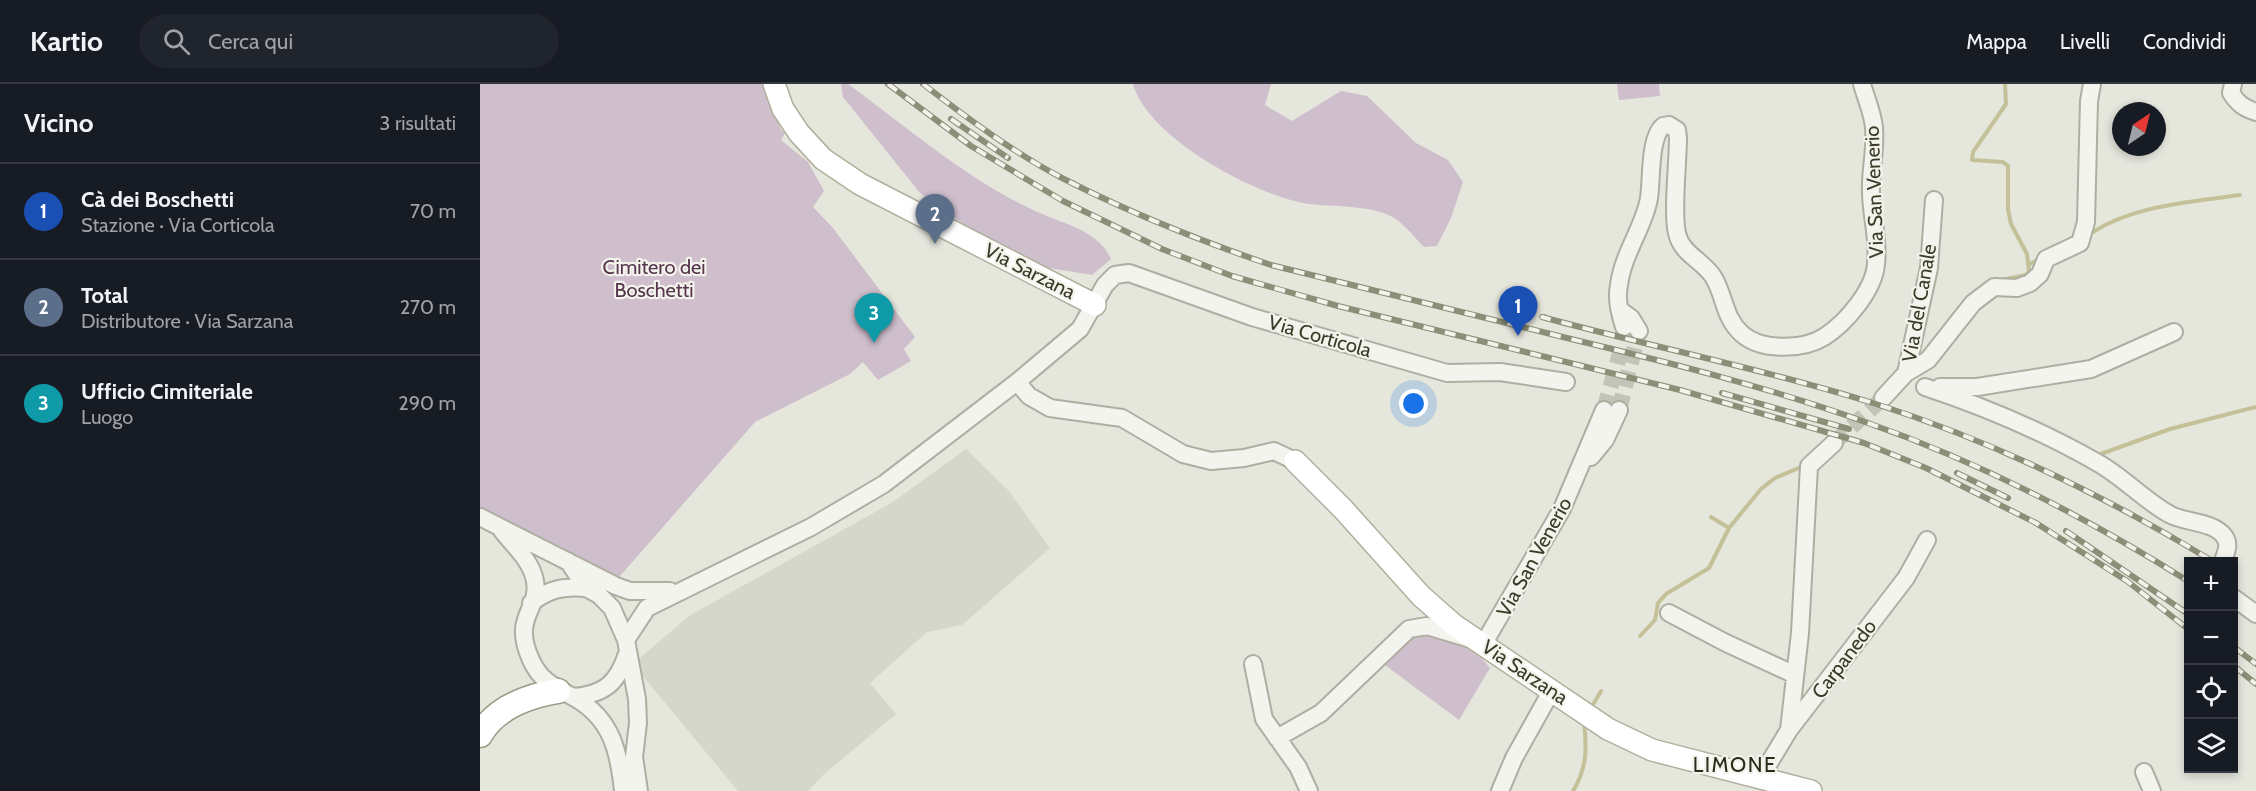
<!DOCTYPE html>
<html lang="it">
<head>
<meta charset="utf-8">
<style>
	:root { --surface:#171b24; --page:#20242c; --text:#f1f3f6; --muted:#9ea1a6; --line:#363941; --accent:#47a2c5 }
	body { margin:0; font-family:Cabin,sans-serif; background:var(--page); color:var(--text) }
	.controls { position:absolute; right:18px; bottom:18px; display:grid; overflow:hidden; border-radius:0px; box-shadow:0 3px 9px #0003 }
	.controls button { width:54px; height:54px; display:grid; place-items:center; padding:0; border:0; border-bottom:2px solid var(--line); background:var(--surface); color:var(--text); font:30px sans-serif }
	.compass { position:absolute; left:1632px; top:18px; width:54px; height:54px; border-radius:50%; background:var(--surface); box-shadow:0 3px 9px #0003; rotate:35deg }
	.you { position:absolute; left:934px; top:320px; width:21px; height:21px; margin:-15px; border:4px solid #fff; border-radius:50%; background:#1a73e8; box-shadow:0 0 0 9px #1a73e833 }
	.badge { display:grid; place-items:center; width:39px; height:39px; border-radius:50%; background:var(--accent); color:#fff; font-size:20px; font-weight:700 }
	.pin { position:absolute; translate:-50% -50px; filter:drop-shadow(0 2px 3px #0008) }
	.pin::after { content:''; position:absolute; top:32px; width:21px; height:18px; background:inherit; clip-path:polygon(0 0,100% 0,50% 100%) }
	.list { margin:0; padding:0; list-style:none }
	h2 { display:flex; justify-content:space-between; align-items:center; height:78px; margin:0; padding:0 24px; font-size:26px }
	h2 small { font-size:20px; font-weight:400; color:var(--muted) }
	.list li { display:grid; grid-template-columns:39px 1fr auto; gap:18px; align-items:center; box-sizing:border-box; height:96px; padding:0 24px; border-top:2px solid var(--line) }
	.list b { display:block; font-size:22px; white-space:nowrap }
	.list p { margin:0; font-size:20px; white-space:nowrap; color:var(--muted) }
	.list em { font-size:20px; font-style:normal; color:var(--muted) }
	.icon { flex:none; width:33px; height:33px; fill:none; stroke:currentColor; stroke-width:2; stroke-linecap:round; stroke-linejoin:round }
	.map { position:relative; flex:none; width:1776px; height:707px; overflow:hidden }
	header { display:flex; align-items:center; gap:36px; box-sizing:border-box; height:84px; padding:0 30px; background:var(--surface); border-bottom:2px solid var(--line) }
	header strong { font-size:28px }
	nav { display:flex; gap:33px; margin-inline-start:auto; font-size:21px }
	.search { width:420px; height:54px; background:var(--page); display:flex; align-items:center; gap:15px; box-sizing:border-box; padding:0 21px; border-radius:33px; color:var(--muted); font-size:22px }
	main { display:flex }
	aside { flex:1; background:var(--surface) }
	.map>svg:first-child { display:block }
	.built { fill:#d6d7cb }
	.green { fill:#cfbecc }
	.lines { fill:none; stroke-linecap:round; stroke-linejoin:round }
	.stream { stroke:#c4c199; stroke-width:4 }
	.minor-tunnel { stroke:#c3c4b8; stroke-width:16; stroke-dasharray:16 8; stroke-linecap:butt }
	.minor-casing { stroke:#aeafa2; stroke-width:20 }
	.major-casing { stroke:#b0b09d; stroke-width:24 }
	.highway-casing { stroke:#9a9b85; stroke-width:27 }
	.minor { stroke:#f4f4ef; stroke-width:16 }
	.major { stroke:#fff; stroke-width:21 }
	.highway { stroke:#fff; stroke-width:24 }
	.rail-casing { stroke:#8d8e77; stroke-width:6 }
	.rail { stroke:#f3f3ec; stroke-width:4; stroke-dasharray:11; stroke-linecap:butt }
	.labels { text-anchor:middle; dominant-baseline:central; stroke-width:4.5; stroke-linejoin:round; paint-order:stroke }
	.street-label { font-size:20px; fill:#3a3b27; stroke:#f3f3ec }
	.park-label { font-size:20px; fill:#56354e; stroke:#f3f3ec }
	.neighbourhood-label { font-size:21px; letter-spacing:1.5px; fill:#2a2c19; stroke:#f3f3ec }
</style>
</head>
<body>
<header>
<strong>Kartio</strong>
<div class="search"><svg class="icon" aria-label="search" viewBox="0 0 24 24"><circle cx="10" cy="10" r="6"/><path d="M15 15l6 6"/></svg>Cerca qui</div>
<nav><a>Mappa</a><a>Livelli</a><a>Condividi</a></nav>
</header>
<main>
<aside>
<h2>Vicino<small>3 risultati</small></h2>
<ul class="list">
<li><span class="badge" style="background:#1a4fb4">1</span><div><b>Cà dei Boschetti</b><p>Stazione · Via Corticola</p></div><em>70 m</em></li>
<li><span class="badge" style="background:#5c6f8a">2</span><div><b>Total</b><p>Distributore · Via Sarzana</p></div><em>270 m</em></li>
<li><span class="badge" style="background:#0f9aa8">3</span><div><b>Ufficio Cimiteriale</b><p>Luogo</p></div><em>290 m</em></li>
</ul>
</aside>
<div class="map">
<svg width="1776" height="707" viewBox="0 0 1776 707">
	<rect width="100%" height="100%" fill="#e5e6dc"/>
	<path class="built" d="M486,365L528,406L570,464L482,541L447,548L390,599L416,630L343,691L328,707H258L153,580L209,532L413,418Z"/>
	<path class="green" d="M0,0H283L301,46L305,49L301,56L328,78L344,107L333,123L353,144L435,253L424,265L431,277L398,296L383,278L370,290L275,338L140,492L137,499L0,427Z
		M361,0H368C428,44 485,94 553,126C580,139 619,146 631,175L612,191L563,183L486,142L440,109L363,13Z
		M653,0H791L785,21L812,37L861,7L887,12L936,59L968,76L983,98L971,134L957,162L944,163C933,152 921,135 906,130C882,121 855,123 829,120C776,112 668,54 653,0Z
		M1137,0H1179L1180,12L1139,16Z
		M944,545L990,561L1010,584L979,636L901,578L927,554Z"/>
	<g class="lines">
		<path class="stream" d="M1613,148C1655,121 1711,118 1760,111
			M1548,181L1561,174
			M1521,196L1546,191L1549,188L1547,170L1531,140L1528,125V82L1523,78L1492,76L1493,68L1526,20L1525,0
			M1474,230L1485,218
			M1618,371L1690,345L1776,323
			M1231,433L1249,444
			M1160,552L1175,536L1178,519L1186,510L1229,484L1249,444L1281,405L1295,394L1321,383
			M1114,619L1121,607
			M1093,707C1107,684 1107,665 1104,639"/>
		<path class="minor-tunnel" d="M1124,326L1139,273L1144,243
			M1139,326L1159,247
			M1354,359L1403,314"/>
		<defs>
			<path id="minor" d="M1753,0L1751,9C1758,20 1764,24 1776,28
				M1140,226L1151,234L1159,247
				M1144,243C1140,229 1136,216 1139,201C1143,169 1165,141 1169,114C1172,95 1169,54 1183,42L1189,41L1197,46L1198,54C1198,78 1192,129 1197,149C1201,170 1224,177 1234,194C1245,213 1244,234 1262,250C1281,267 1323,266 1344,253C1366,239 1394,206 1396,180C1399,156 1391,131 1391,108C1390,86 1396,66 1394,44C1393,29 1386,15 1382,0
				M1426,289L1448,276L1493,219L1514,203L1537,204L1550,199L1560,190L1566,175L1600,159L1606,138L1609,17L1612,0
				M537,298L549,312L570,324L642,334L703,370L731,377L764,374L794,367L815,377
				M1445,303C1505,323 1564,348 1618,379C1643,393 1664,416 1689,430C1704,439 1733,437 1744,452C1751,461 1745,469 1743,478
				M1460,303H1497L1611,285L1694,248
				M1403,314L1426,289L1449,184L1454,116
				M1111,373L1125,356L1139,326
				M0,433L136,502L150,507H190
				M20,444C32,461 51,475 55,497C60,527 31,532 51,576C61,598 75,603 95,614C132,635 139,668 143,707
				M88,477L106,504L119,511L132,524L146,556L157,615L158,639L154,673L159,707
				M1754,514L1776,530
				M51,519C69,505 83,502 106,504
				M1189,529L1246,559L1313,590
				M146,556L167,524L331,443L404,400L537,298L600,245L625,201L635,191L649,189L772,233L967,289L1020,288L1086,298
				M773,580L784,635L818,683L829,707
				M94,613C124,610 137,600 147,570
				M1309,646L1320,549L1329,382L1354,359
				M797,654L841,629L929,545L947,542L1004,559L1082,425L1124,326
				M1664,688L1672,707
				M1280,694L1309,646L1426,494L1447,456
				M1020,707L1034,674L1072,606"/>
			<path id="major" d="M294,0L303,25L319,49L343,75L380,100L615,221
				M815,377L863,425L941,512L974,541L1128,645L1172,666L1331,707"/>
			<path id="highway" d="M0,651C16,623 48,612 78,607"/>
		</defs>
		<use href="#minor" class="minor-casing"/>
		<use href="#major" class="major-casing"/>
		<use href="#highway" class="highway-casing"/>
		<use href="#minor" class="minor"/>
		<use href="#major" class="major"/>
		<use href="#highway" class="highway"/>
		<defs>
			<path id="rail" d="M408,0L491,62L583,117L682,165L752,192L858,222L1200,306L1384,359L1446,384L1556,439L1647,497L1708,545
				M443,0C487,34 534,69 584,95C650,129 721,157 791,181C891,206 991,230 1091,255C1191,279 1291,304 1388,339C1499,378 1609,435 1708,497
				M471,35L528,74
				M1064,233H1062C1173,263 1287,286 1396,320C1512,357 1625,412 1729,475
				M1242,309L1369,345
				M1477,389L1528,414
				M1586,447L1708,530
				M1754,563L1776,580
				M1754,582L1776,600"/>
		</defs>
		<use href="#rail" class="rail-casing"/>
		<use href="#rail" class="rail"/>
	</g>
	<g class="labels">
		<g class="street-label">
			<text transform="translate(1394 108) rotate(-92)">Via San Venerio</text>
			<text transform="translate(550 187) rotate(27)">Via Sarzana</text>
			<text transform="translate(1439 219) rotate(-80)">Via del Canale</text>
			<text transform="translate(840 252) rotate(16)">Via Corticola</text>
			<text transform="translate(1054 473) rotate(-61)">Via San Venerio</text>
			<text transform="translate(1364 575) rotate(-53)">Carpanedo</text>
			<text transform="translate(1045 588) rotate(34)">Via Sarzana</text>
		</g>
		<g class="park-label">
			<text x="174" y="183">Cimitero dei<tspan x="174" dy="23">Boschetti</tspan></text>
		</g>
		<g class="neighbourhood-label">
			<text x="1255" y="680">LIMONE</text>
		</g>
	</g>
</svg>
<div class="controls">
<button>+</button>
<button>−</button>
<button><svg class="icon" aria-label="locate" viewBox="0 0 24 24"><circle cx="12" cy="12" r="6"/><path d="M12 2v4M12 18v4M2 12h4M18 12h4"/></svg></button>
<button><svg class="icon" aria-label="layers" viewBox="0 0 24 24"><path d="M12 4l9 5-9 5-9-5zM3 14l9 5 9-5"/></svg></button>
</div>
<svg class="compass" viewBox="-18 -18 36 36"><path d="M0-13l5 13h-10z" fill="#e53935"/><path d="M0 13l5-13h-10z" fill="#9ea1a6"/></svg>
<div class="you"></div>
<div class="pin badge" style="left:1038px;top:252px;background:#1a4fb4">1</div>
<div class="pin badge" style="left:455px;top:160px;background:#5c6f8a">2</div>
<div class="pin badge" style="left:394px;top:259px;background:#0f9aa8">3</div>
</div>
</main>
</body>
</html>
